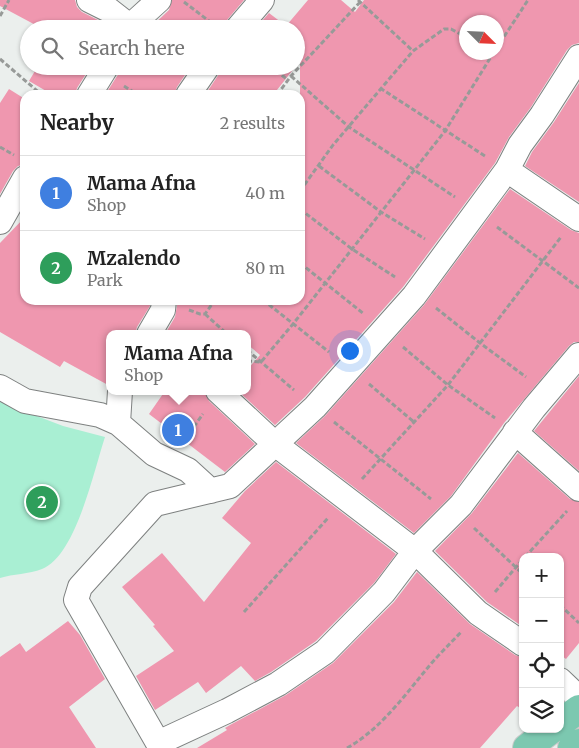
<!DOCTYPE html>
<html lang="en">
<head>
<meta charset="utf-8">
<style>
	:root { --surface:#fff; --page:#f2f2f2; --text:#222; --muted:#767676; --line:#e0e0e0; --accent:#cb3f72 }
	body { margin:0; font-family:Merriweather,serif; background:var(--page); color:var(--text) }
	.controls { position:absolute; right:15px; bottom:15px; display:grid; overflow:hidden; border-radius:10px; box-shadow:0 1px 4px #0004 }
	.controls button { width:45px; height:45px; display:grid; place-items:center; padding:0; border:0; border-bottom:1px solid var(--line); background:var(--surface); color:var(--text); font:25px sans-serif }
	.compass { position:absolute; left:459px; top:15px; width:45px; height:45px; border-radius:50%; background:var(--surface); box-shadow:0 1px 4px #0004; rotate:114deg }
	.you { position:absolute; left:349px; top:350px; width:18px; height:18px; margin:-12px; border:4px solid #fff; border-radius:50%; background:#1a73e8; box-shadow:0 0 0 8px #1a73e833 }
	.badge { display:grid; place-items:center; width:32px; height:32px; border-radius:50%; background:var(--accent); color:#fff; font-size:16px; font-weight:700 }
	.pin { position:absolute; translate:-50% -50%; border:2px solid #fff; box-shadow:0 1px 5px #0006 }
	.popup { position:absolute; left:106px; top:330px; width:145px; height:65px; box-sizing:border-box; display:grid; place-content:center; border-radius:10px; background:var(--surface); filter:drop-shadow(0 1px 4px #0005); font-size:16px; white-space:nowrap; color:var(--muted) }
	.popup b { font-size:19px; color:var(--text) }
	.popup::after { content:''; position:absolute; left:50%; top:100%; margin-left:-10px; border:10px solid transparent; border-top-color:var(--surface) }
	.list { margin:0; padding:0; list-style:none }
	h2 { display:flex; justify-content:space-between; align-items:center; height:65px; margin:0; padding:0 20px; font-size:21px }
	h2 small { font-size:16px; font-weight:400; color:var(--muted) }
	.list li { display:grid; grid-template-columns:32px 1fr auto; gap:15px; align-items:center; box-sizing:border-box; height:75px; padding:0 20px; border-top:1px solid var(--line) }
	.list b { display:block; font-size:19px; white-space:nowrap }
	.list p { margin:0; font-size:16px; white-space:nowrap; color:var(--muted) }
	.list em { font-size:16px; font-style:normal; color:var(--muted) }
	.icon { flex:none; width:28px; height:28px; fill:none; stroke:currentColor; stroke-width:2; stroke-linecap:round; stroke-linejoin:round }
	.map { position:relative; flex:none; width:579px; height:748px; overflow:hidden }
	.search { position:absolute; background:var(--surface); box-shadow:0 1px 4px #0004; left:20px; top:20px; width:285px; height:55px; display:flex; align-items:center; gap:12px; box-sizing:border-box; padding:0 18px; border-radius:28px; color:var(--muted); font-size:19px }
	.panel { position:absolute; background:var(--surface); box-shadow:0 1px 4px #0004; left:20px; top:90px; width:285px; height:215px; border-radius:15px }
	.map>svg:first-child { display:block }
	.green { fill:#a9efd3 }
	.building { fill:#ef97af; fill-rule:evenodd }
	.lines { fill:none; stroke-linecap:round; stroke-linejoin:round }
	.minor-casing { stroke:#7e8180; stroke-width:26 }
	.primary-casing { stroke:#c9c9c9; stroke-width:30 }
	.path { stroke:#979a98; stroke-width:3; stroke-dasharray:5 2.5; stroke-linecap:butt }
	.minor { stroke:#fff; stroke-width:24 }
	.primary { stroke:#7cc8b0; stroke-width:28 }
</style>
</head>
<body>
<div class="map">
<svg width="579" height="748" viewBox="0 0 579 748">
	<rect width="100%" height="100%" fill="#ebefed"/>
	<path class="green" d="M0,402L63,426L105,437C94,470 76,556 42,569C29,574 13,574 0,578Z"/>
	<path class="building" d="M0,0H75L77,7L82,12L102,22L111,29H43L0,6Z
		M172,0H244L227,20L224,29H149L169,10Z
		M308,0H341L355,12L364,0H579V43L572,45L567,50L531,107L509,137L495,163L403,287L305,397L275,425L238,391H247V370L260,355L247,344V334H165L175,317L178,300H300V61L296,65V29H255L269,13L286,26ZM466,22H496V52H466Z
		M38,66H91L77,88L75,95H53L29,81Z
		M121,66H191L177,87L174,95H105L119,73Z
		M222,66H296L273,95H205L219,74Z
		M579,83V202L525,166L532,152L554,122Z
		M9,89L25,99V164L18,166L13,171L0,194V103Z
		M510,189L571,230L579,233V342H574L569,346L504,423L451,496L414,533L296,443L325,416L424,305Z
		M25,217V300H150V306L137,327L135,334H109L108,385L64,361L60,367L0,332V243Z
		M579,376V471L534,431Z
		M165,391H205L209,401L255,444L225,472L149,414Z
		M518,453L570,499L579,502V643L566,659L562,656L560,658V557H523V627L487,602L435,551L472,513Z
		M276,462L396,554L374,583L316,641L271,672L255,681L241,666L206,693L198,682L155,710L136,676L174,651L153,626L155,625L122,587L162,553L204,602L251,543L222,518L245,491Z
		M417,572L470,624L515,655L523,658V705L520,708L517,706L480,748H197L227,730L225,728L230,725L286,695L333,663L394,602Z
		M68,621L80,635L105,679L69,707L96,748H0V657L20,643L26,652Z"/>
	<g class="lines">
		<defs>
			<path id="minor" d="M89,0L109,10L132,28
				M131,29L137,20L159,0
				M237,29L262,0
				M89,95L107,66
				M188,95L208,66
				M507,170L520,145L542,115L579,57
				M579,219L507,170L414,296L315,407L230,486L155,504L80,587L76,600L158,743L227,711L278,684L325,652L384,592L415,551L461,505L534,408L579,355
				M0,222L25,178
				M149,334L163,310L164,300
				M0,387L25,401L100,415L118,423
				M120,391L118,423L154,454L188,470L211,491
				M218,391L275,444L415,551L478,613L523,644
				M515,432L579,489
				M560,680L579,698"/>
			<path id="primary" d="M560,723L579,709
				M527,748L552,729
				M572,748L579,743"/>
		</defs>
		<use href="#minor" class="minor-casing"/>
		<use href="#primary" class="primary-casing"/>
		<path class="path" d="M358,0L413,51
			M184,2L213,24
			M0,16L9,0
			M496,49L528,0
			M0,59L42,95
			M270,66L288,80
			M291,76L349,127L455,197
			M124,86L138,95
			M380,88L485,156
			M277,95L291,76L362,0
			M0,147L14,155
			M319,166L381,212L425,239
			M300,191L333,145L413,51L444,29H451L466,37
			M300,209L352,249L395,277
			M497,227L579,288
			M300,263L364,314
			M263,300L329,352
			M436,308L480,343L526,377
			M189,310L200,314H205L215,300
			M205,314L227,334
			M403,347L448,385L495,418
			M247,350L294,390
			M247,361L261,362L293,324L445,131L494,52
			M369,384L414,422
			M334,422L431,499
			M185,439L203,414
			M362,479L448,385L561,237
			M474,528L523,574
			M525,557L567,511
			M495,592L523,559
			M560,605L579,623
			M244,612L328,518
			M347,748C379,730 402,699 425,671C436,657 449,645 462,631"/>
		<use href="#minor" class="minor"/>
		<use href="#primary" class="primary"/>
	</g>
</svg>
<div class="controls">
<button>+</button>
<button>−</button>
<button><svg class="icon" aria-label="locate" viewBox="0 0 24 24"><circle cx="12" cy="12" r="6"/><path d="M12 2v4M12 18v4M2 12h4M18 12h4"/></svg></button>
<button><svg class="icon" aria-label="layers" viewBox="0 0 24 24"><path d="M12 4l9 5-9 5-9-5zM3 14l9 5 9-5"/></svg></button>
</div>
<svg class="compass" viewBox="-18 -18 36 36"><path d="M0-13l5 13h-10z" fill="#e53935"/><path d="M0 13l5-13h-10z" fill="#767676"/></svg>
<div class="you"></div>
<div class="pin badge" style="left:178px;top:430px;background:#3f7fe0">1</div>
<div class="popup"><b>Mama Afna</b>Shop</div>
<div class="pin badge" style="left:42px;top:502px;background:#2e9e5b">2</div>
<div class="search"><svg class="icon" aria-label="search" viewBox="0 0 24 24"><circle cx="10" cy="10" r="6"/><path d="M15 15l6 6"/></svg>Search here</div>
<section class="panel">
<h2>Nearby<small>2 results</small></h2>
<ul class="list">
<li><span class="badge" style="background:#3f7fe0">1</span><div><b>Mama Afna</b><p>Shop</p></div><em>40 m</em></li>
<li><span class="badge" style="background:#2e9e5b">2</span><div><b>Mzalendo</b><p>Park</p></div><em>80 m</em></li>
</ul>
</section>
</div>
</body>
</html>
